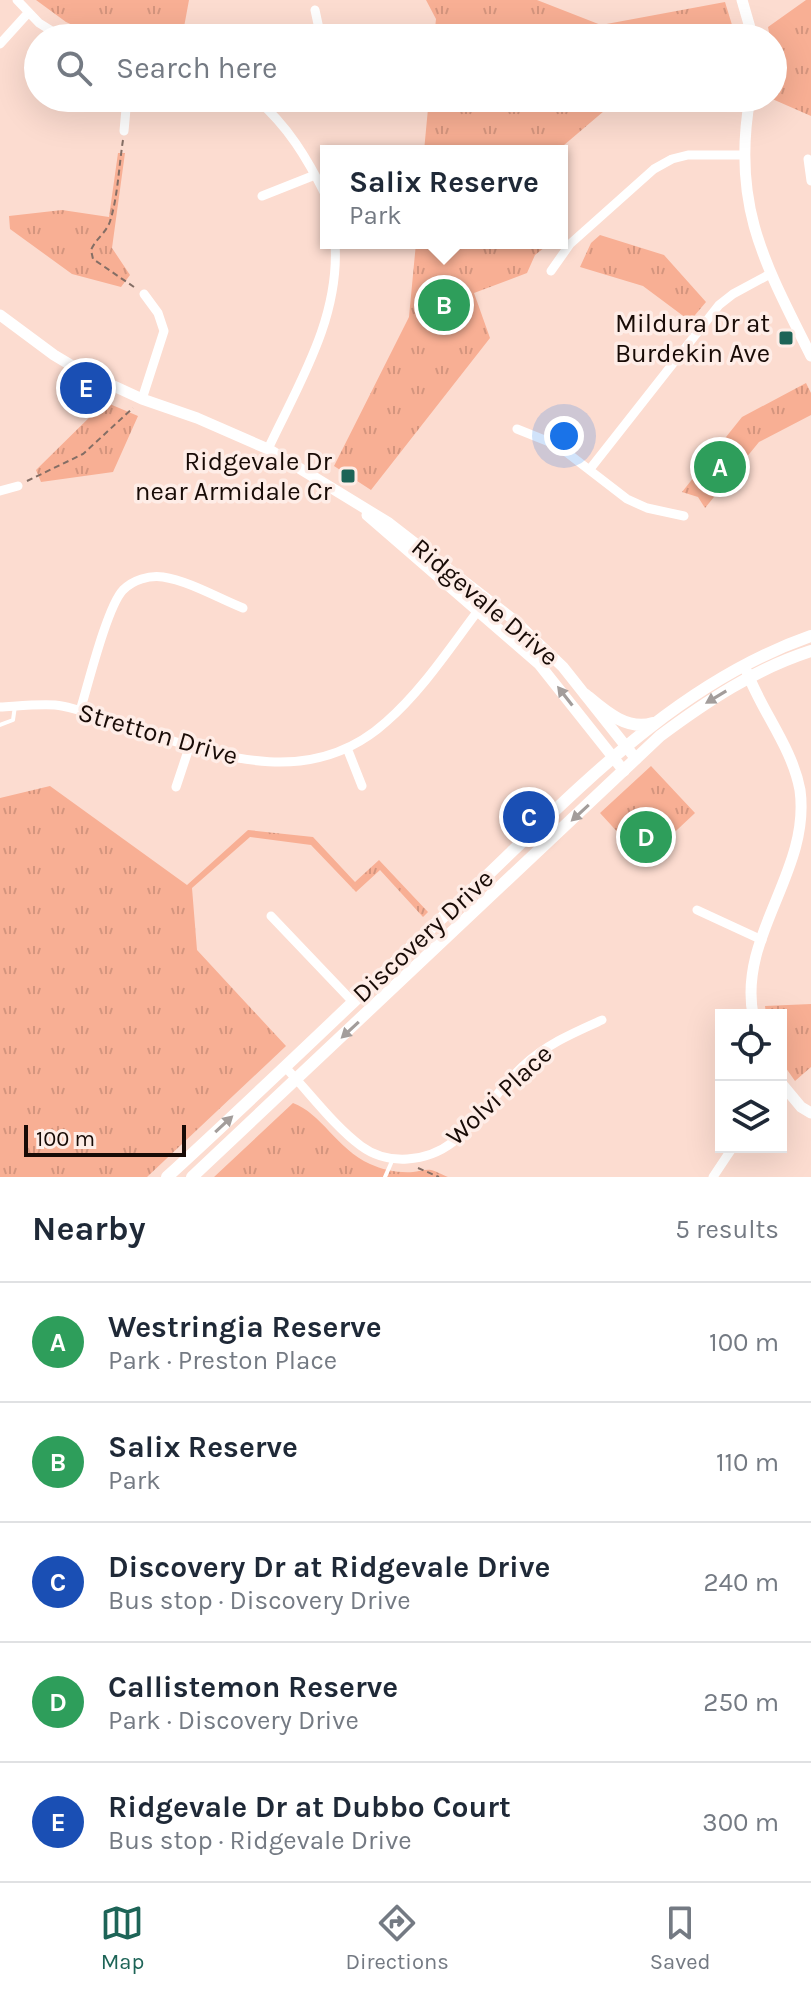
<!DOCTYPE html>
<html lang="en">
<head>
<meta charset="utf-8">
<style>
	:root { --surface:#fff; --page:#f6f6f7; --text:#1f2937; --muted:#747a83; --line:#e0e1e3; --accent:#1d6457 }
	body { margin:0; font-family:Karla,sans-serif; background:var(--page); color:var(--text) }
	.controls { position:absolute; right:24px; bottom:24px; display:grid; overflow:hidden; border-radius:0px; box-shadow:0 8px 32px #0002 }
	.controls button { width:72px; height:72px; display:grid; place-items:center; padding:0; border:0; border-bottom:2px solid var(--line); background:var(--surface); color:var(--text); font:40px sans-serif }
	.scale { position:absolute; left:24px; bottom:20px; width:162px; box-sizing:border-box; padding-left:8px; border:4px solid #180b06; border-top:0; font-size:22px; line-height:28px; white-space:nowrap; color:#180b06; -webkit-text-stroke:6px #feede7; paint-order:stroke }
	.you { position:absolute; left:564px; top:436px; width:28px; height:28px; margin:-20px; border:6px solid #fff; border-radius:50%; background:#1a73e8; box-shadow:0 0 0 12px #1a73e833 }
	.badge { display:grid; place-items:center; width:52px; height:52px; border-radius:50%; background:var(--accent); color:#fff; font-size:26px; font-weight:700 }
	.pin { position:absolute; translate:-50% -50%; border:4px solid #fff; box-shadow:0 2px 8px #0006 }
	.popup { position:absolute; left:320px; top:145px; width:248px; height:104px; box-sizing:border-box; display:grid; place-content:center; border-radius:0px; background:var(--surface); filter:drop-shadow(0 2px 6px #0005); font-size:26px; white-space:nowrap; color:var(--muted) }
	.popup b { font-size:30px; color:var(--text) }
	.popup::after { content:''; position:absolute; left:50%; top:100%; margin-left:-16px; border:16px solid transparent; border-top-color:var(--surface) }
	.list { margin:0; padding:0; list-style:none }
	h2 { display:flex; justify-content:space-between; align-items:center; height:104px; margin:0; padding:0 32px; font-size:34px }
	h2 small { font-size:26px; font-weight:400; color:var(--muted) }
	.list li { display:grid; grid-template-columns:52px 1fr auto; gap:24px; align-items:center; box-sizing:border-box; height:120px; padding:0 32px; border-top:2px solid var(--line) }
	.list b { display:block; font-size:30px; white-space:nowrap }
	.list p { margin:0; font-size:26px; white-space:nowrap; color:var(--muted) }
	.list em { font-size:26px; font-style:normal; color:var(--muted) }
	.icon { flex:none; width:44px; height:44px; fill:none; stroke:currentColor; stroke-width:2; stroke-linecap:round; stroke-linejoin:round }
	.map { position:relative; flex:none; width:811px; height:1177px; overflow:hidden }
	.search { position:absolute; background:var(--surface); box-shadow:0 8px 32px #0002; left:24px; right:24px; top:24px; height:88px; display:flex; align-items:center; gap:20px; box-sizing:border-box; padding:0 28px; border-radius:44px; color:var(--muted); font-size:30px }
	.sheet { height:704px; background:var(--surface) }
	nav { display:flex; justify-content:space-around; align-items:center; box-sizing:border-box; height:112px; border-top:2px solid var(--line); background:var(--surface); font-size:22px; color:var(--muted) }
	nav a { display:grid; justify-items:center; gap:4px }
	nav .on { color:var(--accent) }
	.map>svg:first-child { display:block }
	.grass { fill:url(#grass-tufts) }
	.lines { fill:none; stroke-linecap:round; stroke-linejoin:round }
	.path { stroke:#846e65; stroke-width:2; stroke-dasharray:6 4; stroke-linecap:butt }
	.service { stroke:#fff; stroke-width:4 }
	.minor { stroke:#fff; stroke-width:9 }
	.tertiary { stroke:#fff; stroke-width:11 }
	.secondary { stroke:#fff; stroke-width:12 }
	.oneway { fill:#a39d9b }
	.poi-dot { fill:#1d6457; stroke:#feede7; stroke-width:3 }
	.labels { text-anchor:middle; dominant-baseline:central; stroke-width:7; stroke-linejoin:round; paint-order:stroke }
	.poi-label { font-size:26px; fill:#180b06; stroke:#feede7; text-anchor:end }
	.street-label { font-size:26px; fill:#180b06; stroke:#feede7 }
</style>
</head>
<body>
<div class="map">
<svg width="811" height="1177" viewBox="0 0 811 1177">
	<defs>
		<pattern id="grass-tufts" width="24" height="20" patternUnits="userSpaceOnUse" patternTransform="scale(2)"><rect width="24" height="20" fill="#f8af94"/><path d="M3 7l-1-3M5 7V3M7 7l1-3M15 17l-1-3M17 17v-4M19 17l1-3" fill="none" stroke="#d4957e"/></pattern>
	</defs>
	<rect width="100%" height="100%" fill="#fcdcd0"/>
	<path class="grass" d="M36,0H189L182,38H101L66,22Z
		M426,0H537L601,25L725,2L736,38H434L436,19Z
		M806,0H811V116L770,98H773V38H770L768,27Z
		M429,98H626L604,111L557,151H424Z
		M118,153H125L112,248L130,275L121,287L72,274L10,229L9,216L62,210L109,217Z
		M600,235L664,255L706,302L690,321L643,286L580,267L591,243Z
		M416,243H550L535,255L527,273L474,293L490,338L371,490L334,466L409,317Z
		M806,383L811,393V415L759,442L705,508L698,497L682,492L742,417Z
		M105,402L138,416L113,472L41,482L36,470Z
		M651,766L695,813L644,861L600,813Z
		M50,786L187,885L248,830L313,837L355,882L379,860L428,912L423,917L380,870L356,892L311,845L250,837L192,888L197,950L286,1046L147,1177H0V798Z
		M811,1004V1067L795,1081L781,1061V1015H766L765,1006Z
		M293,1103C321,1113 337,1149 370,1164C383,1170 398,1173 413,1172C418,1172 425,1169 431,1170C436,1171 443,1175 448,1177H214Z"/>
	<g class="lines">
		<path class="path" d="M123,140C119,165 118,194 111,218C108,232 96,238 91,250L93,259L134,287
			M27,481L83,454L133,408
			M418,1168L439,1177"/>
		<path class="service" d="M0,725L13,720L15,706
			M385,1177L392,1161"/>
		<path class="minor" d="M17,0L39,23L63,38
			M315,10L321,38
			M0,44L28,13
			M255,98C288,126 307,158 326,196
			M271,111L282,98
			M124,131L127,98
			M808,159L811,181
			M262,196L315,175
			M551,271L570,244L654,169L672,159L688,155H744
			M142,399L164,331L158,313L144,294
			M517,429L557,445L627,499L647,508L684,516
			M268,449C299,383 340,318 335,243
			M590,469L719,305L733,294L770,274
			M0,491L18,486
			M0,707C18,706 37,704 55,705C75,707 95,716 114,722C204,750 304,796 386,722C426,687 454,641 487,599
			M80,711C88,685 107,607 123,590C133,580 149,575 163,577C189,581 218,598 243,608
			M347,748L362,786
			M176,787L190,745
			M697,910L762,940
			M271,916L353,1002
			M285,1067C310,1093 333,1125 361,1146C388,1166 427,1162 453,1142C479,1122 499,1088 523,1066C547,1044 573,1033 602,1020
			M713,1177L733,1147"/>
		<path class="tertiary" d="M742,0L753,38
			M750,98C731,205 765,264 811,356
			M0,315L54,355L79,370L142,399L197,418L268,449L389,523L514,620L563,667L636,759
			M367,515L539,664L624,771
			M747,672C762,712 792,747 800,790C811,871 738,935 753,1015
			M781,1083L801,1107L811,1113"/>
		<path class="secondary" d="M586,695C605,711 627,731 653,723
			M167,1177C271,1082 372,983 475,887C576,791 676,683 811,636
			M192,1177L660,736C707,701 755,669 811,651"/>
	</g>
	<defs><path id="oneway-solid" d="M-6-.8H1V-3.2L6.5 0L1 3.2V.8H-6Z" transform="scale(2)"/></defs>
	<g class="oneway">
		<use href="#oneway-solid" transform="translate(565 696) rotate(-128)"/>
		<use href="#oneway-solid" transform="translate(716 697) rotate(149)"/>
		<use href="#oneway-solid" transform="translate(580 813) rotate(137)"/>
		<use href="#oneway-solid" transform="translate(350 1030) rotate(137)"/>
		<use href="#oneway-solid" transform="translate(224 1124) rotate(-43)"/>
	</g>
	<g class="poi-dot">
		<rect x="778" y="330" width="16" height="16" rx="4"/>
		<rect x="340" y="468" width="16" height="16" rx="4"/>
	</g>
	<g class="labels">
		<g class="poi-label">
			<text x="770" y="323">Mildura Dr at<tspan x="770" dy="30">Burdekin Ave</tspan></text>
			<text x="332" y="461">Ridgevale Dr<tspan x="332" dy="30">near Armidale Cr</tspan></text>
		</g>
		<g class="street-label">
			<text transform="translate(485 602) rotate(40)">Ridgevale Drive</text>
			<text transform="translate(158 734) rotate(16)">Stretton Drive</text>
			<text transform="translate(423 936) rotate(-43)">Discovery Drive</text>
			<text transform="translate(499 1095) rotate(-43)">Wolvi Place</text>
		</g>
	</g>
</svg>
<div class="controls">
<button><svg class="icon" aria-label="locate" viewBox="0 0 24 24"><circle cx="12" cy="12" r="6"/><path d="M12 2v4M12 18v4M2 12h4M18 12h4"/></svg></button>
<button><svg class="icon" aria-label="layers" viewBox="0 0 24 24"><path d="M12 4l9 5-9 5-9-5zM3 14l9 5 9-5"/></svg></button>
</div>
<div class="scale">100 m</div>
<div class="you"></div>
<div class="pin badge" style="left:720px;top:467px;background:#2e9e5b">A</div>
<div class="pin badge" style="left:444px;top:305px;background:#2e9e5b">B</div>
<div class="popup"><b>Salix Reserve</b>Park</div>
<div class="pin badge" style="left:529px;top:817px;background:#1a4fb4">C</div>
<div class="pin badge" style="left:646px;top:837px;background:#2e9e5b">D</div>
<div class="pin badge" style="left:86px;top:388px;background:#1a4fb4">E</div>
<div class="search"><svg class="icon" aria-label="search" viewBox="0 0 24 24"><circle cx="10" cy="10" r="6"/><path d="M15 15l6 6"/></svg>Search here</div>
</div>
<section class="sheet">
<h2>Nearby<small>5 results</small></h2>
<ul class="list">
<li><span class="badge" style="background:#2e9e5b">A</span><div><b>Westringia Reserve</b><p>Park · Preston Place</p></div><em>100 m</em></li>
<li><span class="badge" style="background:#2e9e5b">B</span><div><b>Salix Reserve</b><p>Park</p></div><em>110 m</em></li>
<li><span class="badge" style="background:#1a4fb4">C</span><div><b>Discovery Dr at Ridgevale Drive</b><p>Bus stop · Discovery Drive</p></div><em>240 m</em></li>
<li><span class="badge" style="background:#2e9e5b">D</span><div><b>Callistemon Reserve</b><p>Park · Discovery Drive</p></div><em>250 m</em></li>
<li><span class="badge" style="background:#1a4fb4">E</span><div><b>Ridgevale Dr at Dubbo Court</b><p>Bus stop · Ridgevale Drive</p></div><em>300 m</em></li>
</ul>
</section>
<nav>
<a class="on"><svg class="icon" aria-label="map" viewBox="0 0 24 24"><path d="M3 6l6-2 6 2 6-2v14l-6 2-6-2-6 2zM9 4v14M15 6v14"/></svg>Map</a>
<a><svg class="icon" aria-label="directions" viewBox="0 0 24 24"><path d="M12 3l9 9-9 9-9-9zM9 14v-3h6M13 9l2 2-2 2"/></svg>Directions</a>
<a><svg class="icon" aria-label="saved" viewBox="0 0 24 24"><path d="M7 4h10v16l-5-4-5 4z"/></svg>Saved</a>
</nav>
</body>
</html>
